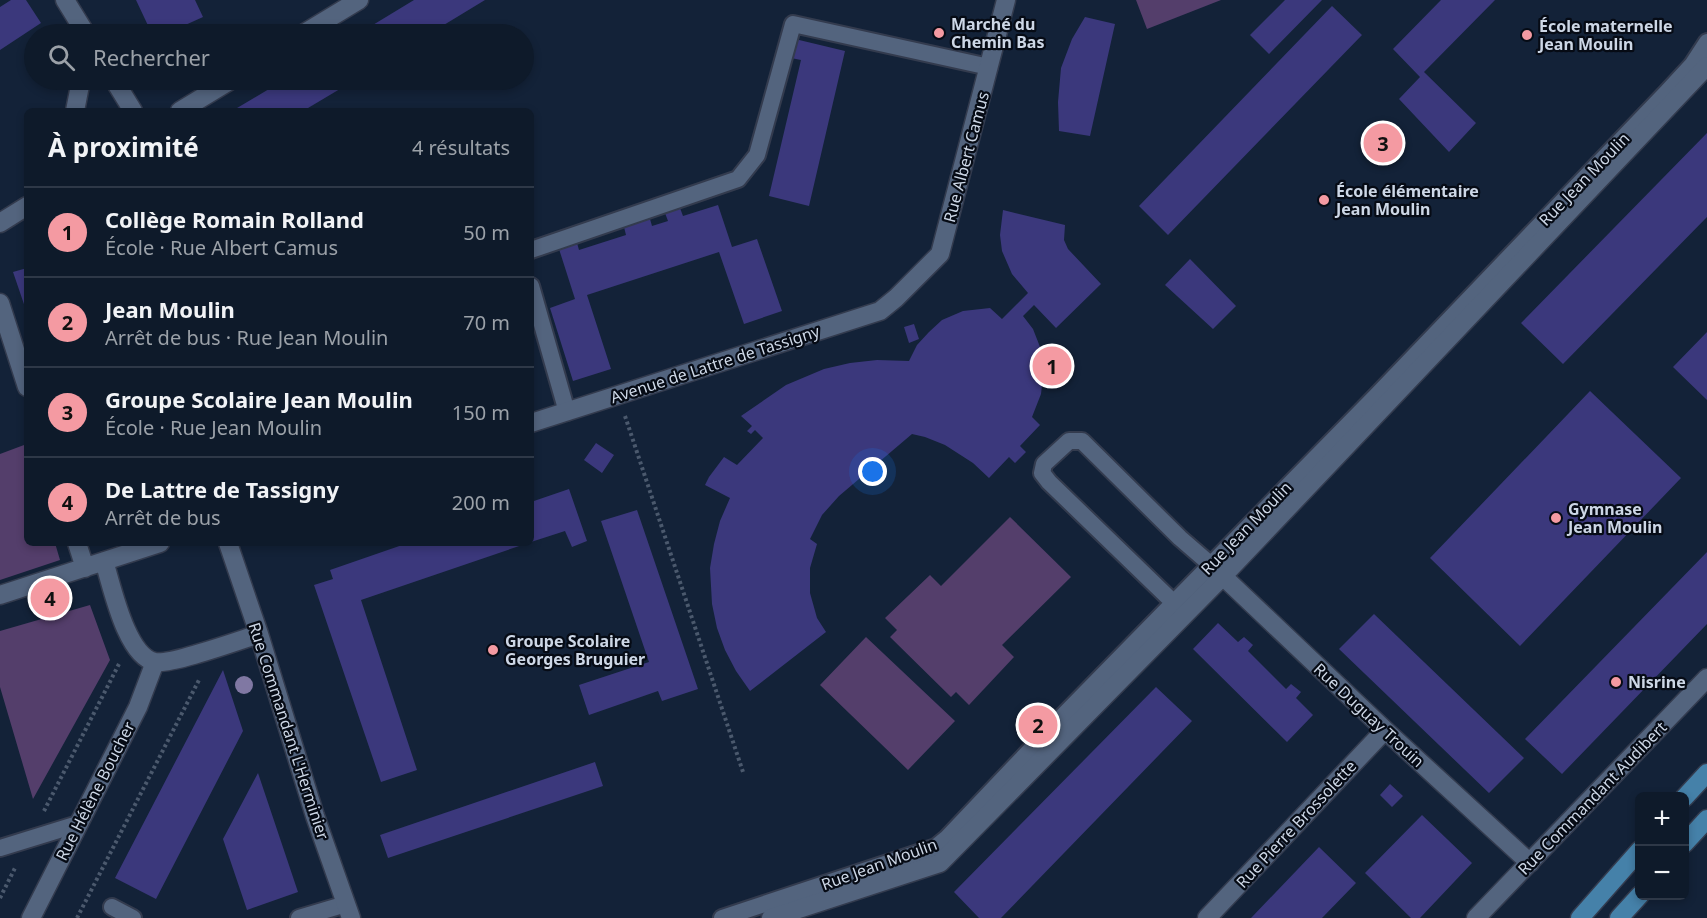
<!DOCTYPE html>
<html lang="fr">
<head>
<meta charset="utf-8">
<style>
	:root { --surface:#0e1a2a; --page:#1c2736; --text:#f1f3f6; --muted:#9ba1a8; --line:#2e3847; --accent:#f49aa2 }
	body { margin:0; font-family:"Noto Sans",sans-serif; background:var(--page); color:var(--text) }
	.controls { position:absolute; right:18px; bottom:18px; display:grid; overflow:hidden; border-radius:9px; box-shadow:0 3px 9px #0003 }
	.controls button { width:54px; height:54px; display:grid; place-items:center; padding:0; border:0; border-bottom:2px solid var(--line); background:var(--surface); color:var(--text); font:30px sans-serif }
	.you { position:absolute; left:873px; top:472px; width:21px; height:21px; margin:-15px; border:4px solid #fff; border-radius:50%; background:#1a73e8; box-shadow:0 0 0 9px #1a73e833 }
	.badge { display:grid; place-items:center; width:39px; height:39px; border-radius:50%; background:var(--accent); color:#111; font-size:20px; font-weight:700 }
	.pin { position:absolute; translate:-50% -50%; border:3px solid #fff; box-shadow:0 2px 6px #0006 }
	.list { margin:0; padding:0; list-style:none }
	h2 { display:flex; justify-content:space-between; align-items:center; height:78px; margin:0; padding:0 24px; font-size:26px }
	h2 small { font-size:20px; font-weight:400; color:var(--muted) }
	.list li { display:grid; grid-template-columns:39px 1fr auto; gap:18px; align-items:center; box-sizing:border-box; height:90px; padding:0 24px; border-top:2px solid var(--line) }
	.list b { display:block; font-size:22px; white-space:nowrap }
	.list p { margin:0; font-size:20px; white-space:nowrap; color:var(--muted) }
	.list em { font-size:20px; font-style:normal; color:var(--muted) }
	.icon { flex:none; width:33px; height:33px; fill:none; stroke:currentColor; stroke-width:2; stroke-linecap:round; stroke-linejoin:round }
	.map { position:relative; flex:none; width:1707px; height:918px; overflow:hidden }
	.search { position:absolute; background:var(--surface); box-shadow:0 3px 9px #0003; left:24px; top:24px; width:510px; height:66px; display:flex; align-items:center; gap:15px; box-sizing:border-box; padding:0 21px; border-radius:33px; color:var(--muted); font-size:22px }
	.panel { position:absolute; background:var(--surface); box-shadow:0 3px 9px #0003; left:24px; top:108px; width:510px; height:438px; border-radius:9px }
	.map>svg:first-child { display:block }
	.green { fill:#543e6b }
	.building { fill:#3b387c }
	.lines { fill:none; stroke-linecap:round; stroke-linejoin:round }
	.service-casing { stroke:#333b4e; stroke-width:20 }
	.minor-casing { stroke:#333b4e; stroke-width:21 }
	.primary-casing { stroke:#333b4e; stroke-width:21 }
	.path { stroke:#4b596d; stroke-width:4; stroke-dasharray:3 3; stroke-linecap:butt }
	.service { stroke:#53647e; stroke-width:16 }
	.minor { stroke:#53647e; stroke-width:18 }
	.primary { stroke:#4581a9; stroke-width:18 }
	.tree { fill:#8078a3 }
	.poi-dot { fill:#f49aa2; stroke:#060b15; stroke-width:2 }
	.labels { text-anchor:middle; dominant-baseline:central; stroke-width:4.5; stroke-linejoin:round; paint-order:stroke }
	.poi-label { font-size:16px; font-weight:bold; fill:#cdd7e6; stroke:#060b15; text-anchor:start }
	.street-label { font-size:16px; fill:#cdd7e6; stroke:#060b15 }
</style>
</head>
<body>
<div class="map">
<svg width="1707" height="918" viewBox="0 0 1707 918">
	<rect width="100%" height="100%" fill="#132238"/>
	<path class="green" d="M1136,0H1221L1147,29Z
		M24,445L27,455V543H55L60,560L0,580V454Z
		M1010,517L1071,577L1002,645L1014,657L969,705L956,692L951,697L890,637L897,630L885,618L930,575L941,586Z
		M90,605L110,660L33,799L0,687V631Z
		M866,637L955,721L908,770L820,685Z"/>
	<path class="building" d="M11,0H26L41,23L0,50V7Z
		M136,0H195L203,17L172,31L173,34H152Z
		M414,0H485L429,34H358Z
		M1285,0H1322L1269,54L1250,35Z
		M1441,0H1495L1424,72L1476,123L1449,152L1399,99L1420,77L1393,49Z
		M1332,6L1362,35L1168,235L1139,206Z
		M1085,17L1115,24L1090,136L1059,131L1058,102L1061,68L1072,39Z
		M795,39L845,51L809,206L769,196L801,60L791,58Z
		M284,80H355L303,111H232Z
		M1707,133V217L1563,364L1521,323Z
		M718,205L732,247L757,239L782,311L744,324L719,252L587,295L611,369L573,381L550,308L575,299L559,249L577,243L579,250L626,235L624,227L650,219L652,226L668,221L665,213L680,208L683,216Z
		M1003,210L1065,225L1064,240L1068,249L1101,284L1056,328L1034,305L1023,316L1033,329L1042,352L1044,368L1041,394L1032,417L1040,425L1020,446L1026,452L1015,463L1009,457L989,478L973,463L945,445L925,437L912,434L839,496L822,515L810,539L817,544L810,568V593L817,618L826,632L750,691L736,671L725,650L717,628L712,604L710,568L714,544L720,521L730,498L705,485L709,477L724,457L737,465L763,438L755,430L751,434L747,431L752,426L741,416L786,385L824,369L850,363L877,360L909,361L917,345L929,332L942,320L963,311L990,308L1002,319L1028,293L1012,274L1002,251L1000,235Z
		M1190,259L1236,306L1213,329L1165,285Z
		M27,268V313L13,272Z
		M914,324L919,339L909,343L904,327Z
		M1707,332V400L1673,367Z
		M1590,391L1681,478L1520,646L1430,558Z
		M596,443L614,455L602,473L584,460Z
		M569,489L587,541L572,547L565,531L531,542V502Z
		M637,510L698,689L662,701L658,691L589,715L579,685L649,662L601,521Z
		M408,543H528L361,600L417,770L381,782L314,585L333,579L330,570Z
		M1707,552V624L1562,774L1525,739Z
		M1374,614L1524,758L1489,793L1339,649Z
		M1218,623L1238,642L1244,637L1253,645L1248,651L1286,689L1291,684L1301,692L1296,698L1313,715L1287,742L1193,649Z
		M223,670L243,731L156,899L115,878Z
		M1156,687L1192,721L1001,918H979L954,892Z
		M595,762L603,786L388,858L380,835Z
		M258,773L298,892L247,910L223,839Z
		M1390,784L1403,796L1392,807L1380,795Z
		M1422,815L1472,863L1420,918H1411L1365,873Z
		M1319,847L1356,883L1322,918H1251Z"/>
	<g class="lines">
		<defs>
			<path id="service" d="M531,250L738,179L757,155L793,24L989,67
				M531,286L567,412
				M1174,603L1049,482L1042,473L1044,464L1069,441H1082L1180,538L1210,564
				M0,848L78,824
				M112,907L133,918
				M299,918L346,904
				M722,918L936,847L947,838L1054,725L1375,397L1667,92L1692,65L1707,42"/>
			<path id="minor" d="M65,0L86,34
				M303,34L359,0
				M114,80L133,111
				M75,111L81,80
				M180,111L231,80
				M0,223L27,206
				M0,303L27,387
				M531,423L880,311L896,298L940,254L1006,0
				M77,543L85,568
				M228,543L259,634L315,816L351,918
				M104,561C112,586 126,656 155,662C171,665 240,640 259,634
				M1210,564L1385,730L1530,863
				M0,595L160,543
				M31,918L138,707L155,662
				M771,918L940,863L1223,576L1707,66
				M1207,918L1385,730
				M1476,918L1707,678"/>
			<path id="primary" d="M1684,798L1707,773
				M1684,844L1707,819
				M1580,918L1640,850
				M1619,918L1640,895"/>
		</defs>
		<use href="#service" class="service-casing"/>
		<use href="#minor" class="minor-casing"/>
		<use href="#primary" class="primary-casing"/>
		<path class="path" d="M625,416L743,772
			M44,811L120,662
			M0,898L16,866
			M77,918L200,678"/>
		<use href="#service" class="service"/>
		<use href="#minor" class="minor"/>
		<use href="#primary" class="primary"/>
	</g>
	<circle class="tree" cx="244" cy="685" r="9"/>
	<g class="poi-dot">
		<circle cx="939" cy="33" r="6"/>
		<circle cx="1527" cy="35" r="6"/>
		<circle cx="1324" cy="200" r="6"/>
		<circle cx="1556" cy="518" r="6"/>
		<circle cx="493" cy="650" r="6"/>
		<circle cx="1616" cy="682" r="6"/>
	</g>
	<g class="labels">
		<g class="poi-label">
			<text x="951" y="24">Marché du<tspan x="951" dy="18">Chemin Bas</tspan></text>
			<text x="1539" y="26">École maternelle<tspan x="1539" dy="18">Jean Moulin</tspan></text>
			<text x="1336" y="191">École élémentaire<tspan x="1336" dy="18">Jean Moulin</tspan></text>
			<text x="1568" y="509">Gymnase<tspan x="1568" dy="18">Jean Moulin</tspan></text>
			<text x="505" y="641">Groupe Scolaire<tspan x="505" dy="18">Georges Bruguier</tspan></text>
			<text x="1628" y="682">Nisrine</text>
		</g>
		<g class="street-label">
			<text transform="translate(966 157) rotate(-75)">Rue Albert Camus</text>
			<text transform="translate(1584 179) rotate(-46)">Rue Jean Moulin</text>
			<text transform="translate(715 364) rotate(-18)">Avenue de Lattre de Tassigny</text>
			<text transform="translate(1246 528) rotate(-46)">Rue Jean Moulin</text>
			<text transform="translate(1369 715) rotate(43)">Rue Duguay Trouin</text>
			<text transform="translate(289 731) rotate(72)">Rue Commandant L'Herminier</text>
			<text transform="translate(95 791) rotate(-63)">Rue Hélène Boucher</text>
			<text transform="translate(1592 798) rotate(-46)">Rue Commandant Audibert</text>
			<text transform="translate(1296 824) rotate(-47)">Rue Pierre Brossolette</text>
			<text transform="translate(879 864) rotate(-20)">Rue Jean Moulin</text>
		</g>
	</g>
</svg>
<div class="controls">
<button>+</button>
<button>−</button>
</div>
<div class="you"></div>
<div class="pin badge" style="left:1052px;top:366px">1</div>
<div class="pin badge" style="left:1038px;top:725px">2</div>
<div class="pin badge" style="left:1383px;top:143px">3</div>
<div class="pin badge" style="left:50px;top:598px">4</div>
<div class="search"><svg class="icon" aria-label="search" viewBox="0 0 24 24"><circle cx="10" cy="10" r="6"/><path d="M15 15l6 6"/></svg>Rechercher</div>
<section class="panel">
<h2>À proximité<small>4 résultats</small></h2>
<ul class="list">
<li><span class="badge">1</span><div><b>Collège Romain Rolland</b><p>École · Rue Albert Camus</p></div><em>50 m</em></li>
<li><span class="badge">2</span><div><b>Jean Moulin</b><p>Arrêt de bus · Rue Jean Moulin</p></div><em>70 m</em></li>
<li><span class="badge">3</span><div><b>Groupe Scolaire Jean Moulin</b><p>École · Rue Jean Moulin</p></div><em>150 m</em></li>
<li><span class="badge">4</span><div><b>De Lattre de Tassigny</b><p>Arrêt de bus</p></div><em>200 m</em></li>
</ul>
</section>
</div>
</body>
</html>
